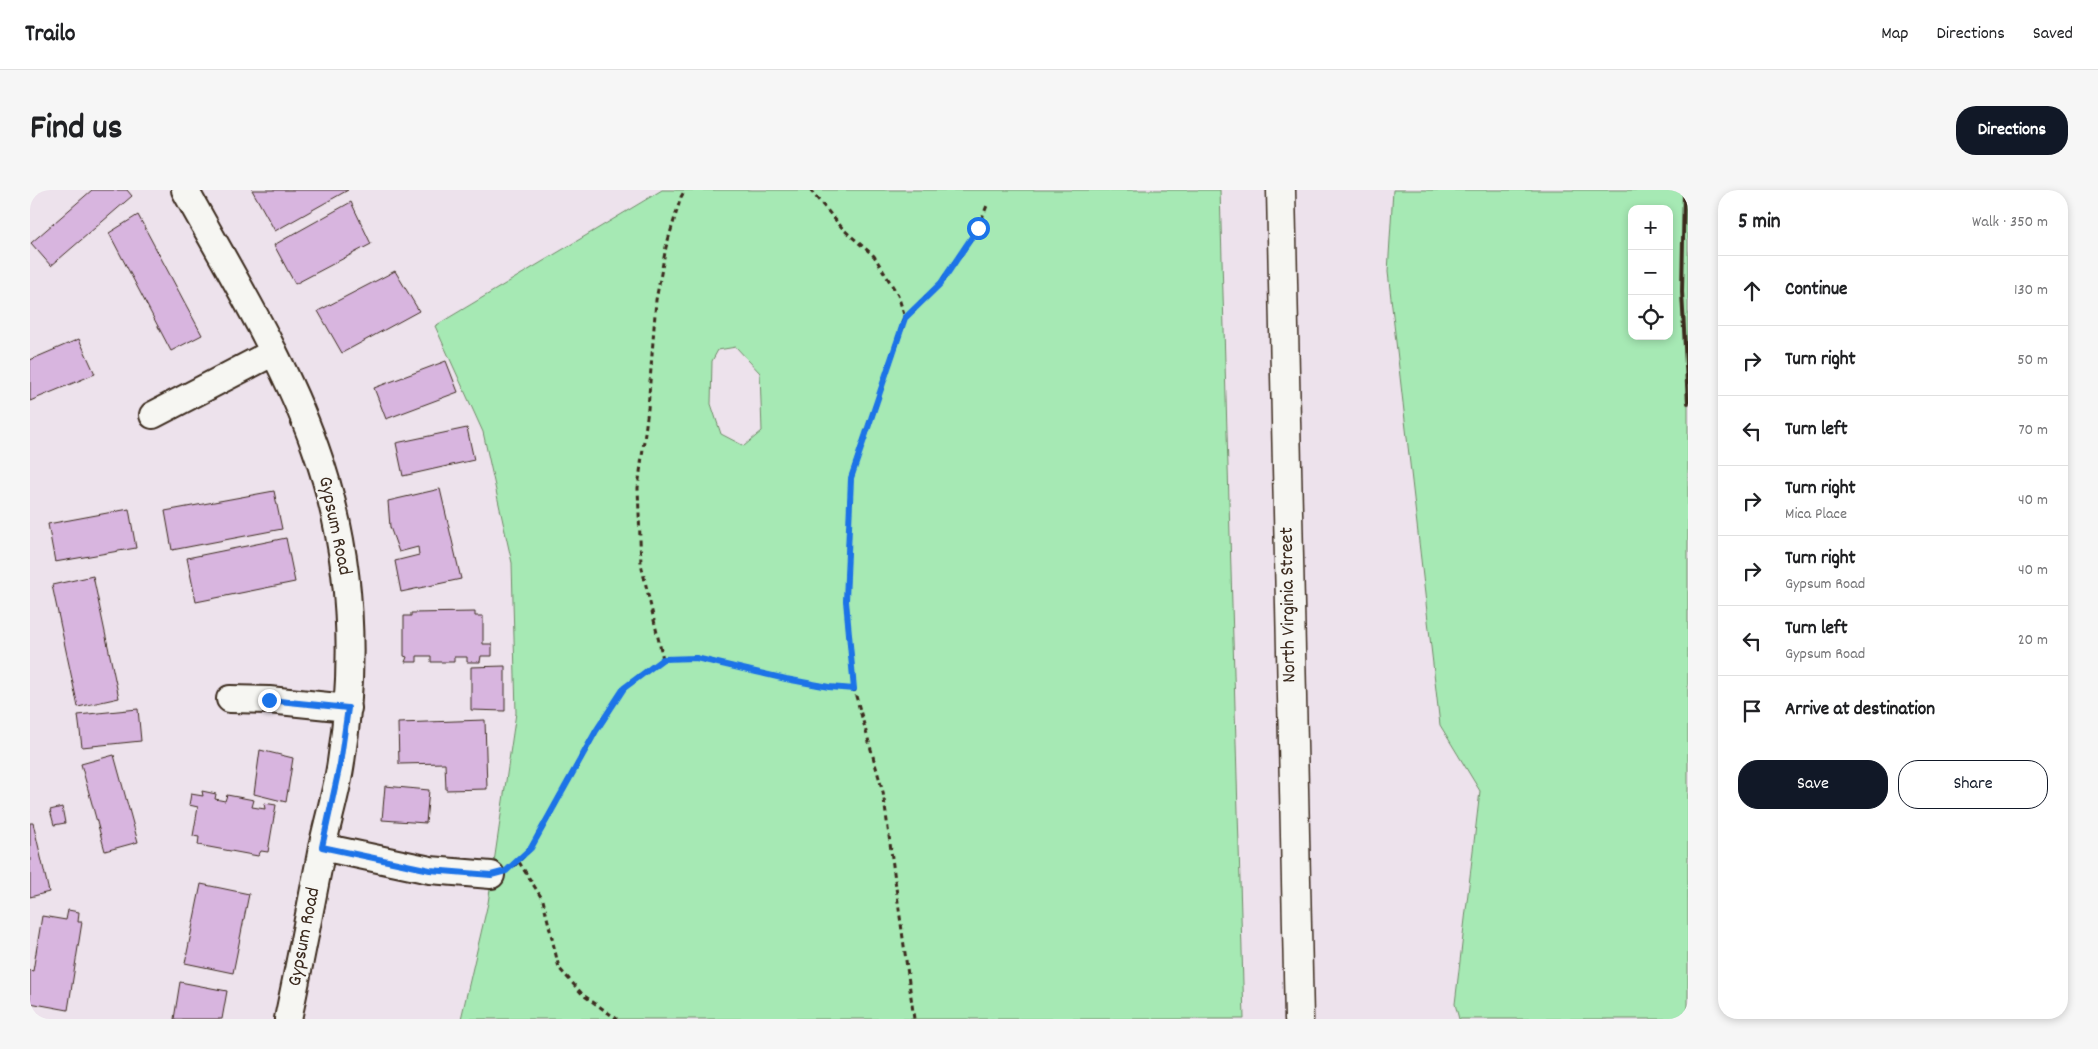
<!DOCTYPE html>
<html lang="en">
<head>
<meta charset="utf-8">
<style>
	:root { --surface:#fff; --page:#f6f6f6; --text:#202124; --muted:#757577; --line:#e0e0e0; --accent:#111827 }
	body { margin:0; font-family:Dekko,sans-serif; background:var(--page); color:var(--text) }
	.controls { position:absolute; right:15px; top:15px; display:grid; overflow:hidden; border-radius:10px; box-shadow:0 2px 8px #0003 }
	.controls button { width:45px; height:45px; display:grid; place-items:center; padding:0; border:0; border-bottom:1px solid var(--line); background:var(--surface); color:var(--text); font:25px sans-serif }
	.stop { position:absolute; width:15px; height:15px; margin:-11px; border:4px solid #1a73e8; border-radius:50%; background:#fff }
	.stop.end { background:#1a73e8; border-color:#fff; box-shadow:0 1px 5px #0008 }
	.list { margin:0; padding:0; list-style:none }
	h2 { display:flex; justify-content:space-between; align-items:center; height:65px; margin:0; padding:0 20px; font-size:21px }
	h2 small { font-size:16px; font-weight:400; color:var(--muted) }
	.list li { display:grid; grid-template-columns:32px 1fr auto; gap:15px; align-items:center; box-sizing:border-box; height:70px; padding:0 20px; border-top:1px solid var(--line) }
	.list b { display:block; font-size:19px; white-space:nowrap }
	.list p { margin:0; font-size:16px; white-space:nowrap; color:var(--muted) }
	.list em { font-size:16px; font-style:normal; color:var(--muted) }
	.actions { display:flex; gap:10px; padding:15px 20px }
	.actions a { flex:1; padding:11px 0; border:1px solid var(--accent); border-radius:20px; text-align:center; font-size:18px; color:var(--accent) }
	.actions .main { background:var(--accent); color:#fff }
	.icon { flex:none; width:28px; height:28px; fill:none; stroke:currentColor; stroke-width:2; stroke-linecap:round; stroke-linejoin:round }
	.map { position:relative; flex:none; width:1658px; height:829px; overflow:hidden; border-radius:20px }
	header { display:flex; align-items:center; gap:30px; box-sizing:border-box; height:70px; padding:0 25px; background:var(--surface); border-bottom:1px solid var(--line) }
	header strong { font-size:24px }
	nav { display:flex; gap:28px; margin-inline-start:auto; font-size:18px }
	.intro { display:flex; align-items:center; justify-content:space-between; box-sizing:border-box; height:120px; padding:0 30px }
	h1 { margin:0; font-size:35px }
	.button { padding:12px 22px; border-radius:20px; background:var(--accent); color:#fff; font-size:18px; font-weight:700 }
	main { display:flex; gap:30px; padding:0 30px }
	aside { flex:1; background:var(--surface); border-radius:20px; box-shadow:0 2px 8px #0003 }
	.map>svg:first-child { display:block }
	.green { fill:#a6e9b4; stroke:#708a69; fill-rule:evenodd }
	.building { fill:#d8b5df; stroke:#3b2a1e }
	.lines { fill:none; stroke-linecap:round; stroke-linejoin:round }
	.minor-casing { stroke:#3b2a1e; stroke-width:30 }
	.primary-casing { stroke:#3b2a1e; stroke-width:31 }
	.path { stroke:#3b2a1e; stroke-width:3; stroke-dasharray:5 4; stroke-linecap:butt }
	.minor { stroke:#f6f6f2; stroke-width:26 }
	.primary { stroke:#f6f6f2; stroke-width:28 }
	.rail { stroke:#3b2a1e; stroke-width:4 }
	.route { stroke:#1a73e8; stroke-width:6 }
	.labels { text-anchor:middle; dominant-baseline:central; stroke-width:4.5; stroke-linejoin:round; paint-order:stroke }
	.street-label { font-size:20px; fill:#3b2a1e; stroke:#f6f6f2 }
</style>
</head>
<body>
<header>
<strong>Trailo</strong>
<nav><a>Map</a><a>Directions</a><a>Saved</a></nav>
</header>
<div class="intro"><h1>Find us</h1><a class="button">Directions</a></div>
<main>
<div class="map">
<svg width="1658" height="829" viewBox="0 0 1658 829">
	<rect width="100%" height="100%" fill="#ede2ec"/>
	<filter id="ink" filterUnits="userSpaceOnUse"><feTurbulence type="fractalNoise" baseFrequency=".02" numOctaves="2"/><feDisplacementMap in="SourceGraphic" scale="10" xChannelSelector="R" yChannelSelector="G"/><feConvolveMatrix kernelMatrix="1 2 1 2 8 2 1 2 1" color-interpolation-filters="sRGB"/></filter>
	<g filter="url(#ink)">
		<path class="green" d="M632,0H1190L1214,829H431L458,713L486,523L482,373L453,242L405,136ZM706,157L730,183L732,241L714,256L691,244L681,214L682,171L688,160Z
			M1363,0H1658V829H1429L1425,814L1450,601L1410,535L1358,82ZM1602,19H1639V146H1602Z"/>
		<path class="building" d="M62,0H97L102,6L21,76L1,53Z
			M222,0H318L245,41Z
			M321,12L341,54L265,94L244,55Z
			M108,25L172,145L141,161L79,43Z
			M365,81L389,121L312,163L288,121Z
			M49,149L65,184L0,211V170Z
			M416,171L428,202L356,229L344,198Z
			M437,238L444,270L373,286L366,253Z
			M410,299L431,389L371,402L365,371L389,365L388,357L369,362L360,337L358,311Z
			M244,301L252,339L142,360L135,321Z
			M99,319L106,358L25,372L18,334Z
			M256,348L265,392L166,412L157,368Z
			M63,386L89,508L48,517L22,395Z
			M445,422V426H453V454H462V466H451L450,472H437V467H424V472H401V466H387V472H375L377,467L374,466V426H381V423Z
			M475,476V521L441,520V477Z
			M108,519L111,551L52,557L48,525Z
			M455,530L457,599L416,600L415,573L369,574L368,533Z
			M230,560L263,568L256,612L224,604Z
			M84,565L108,652L75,661L51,574Z
			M355,596L399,600L396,633L352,630Z
			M172,601L186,604L185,609L195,611L197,605L224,610L222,617L235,619L234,613L246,615L238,662L231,661L228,666L168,655L169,647L163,646L168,617L159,615L161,604L173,606Z
			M32,617L35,633L24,635L20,620Z
			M0,633H3L19,702L0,707Z
			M171,694L219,704L203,783L155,773Z
			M38,720L49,722L48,732H52L38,820L0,813V780L3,781L12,726L36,730Z
			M150,792L197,801L192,829H144Z"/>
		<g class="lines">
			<defs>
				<path id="minor" d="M155,0C201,84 253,167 285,257C322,359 327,466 311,572C307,601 298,629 292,658C281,715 270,772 258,829
					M123,225L244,162
					M200,509L239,510L318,518
					M292,657L400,680L461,685"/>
				<path id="primary" d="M1251,0L1269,829"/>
			</defs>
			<use href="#minor" class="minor-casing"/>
			<use href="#primary" class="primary-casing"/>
			<path class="path" d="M780,0L814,40L844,66L868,105L875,128L821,288L816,411L824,499L853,602L884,829
				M875,128L911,93L948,38L958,13
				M633,469L611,374L608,298L618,219L626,110L636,57L651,7L655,0
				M489,672L513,710L529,778L553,805L587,829
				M484,676L501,658L566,541L594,498L633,469L666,468L756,489L799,497L824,499"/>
			<use href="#minor" class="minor"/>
			<use href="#primary" class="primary"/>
			<path class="rail" d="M1654,0L1652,102L1658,213"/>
		</g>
	</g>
	<g class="lines" filter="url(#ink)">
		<path class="route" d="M239,510L318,518L310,574L292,657L400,680L461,685L476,681L501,658L566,541L594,498L633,469L666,468L756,489L799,497L824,499L816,411L821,288L875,128L911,93L948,38"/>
	</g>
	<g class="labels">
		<g class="street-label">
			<text transform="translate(304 336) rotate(78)">Gypsum Road</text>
			<text transform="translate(1259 415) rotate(-91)">North Virginia Street</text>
			<text transform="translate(275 747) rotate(-79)">Gypsum Road</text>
		</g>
	</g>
</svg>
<div class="controls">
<button>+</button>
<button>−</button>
<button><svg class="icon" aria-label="locate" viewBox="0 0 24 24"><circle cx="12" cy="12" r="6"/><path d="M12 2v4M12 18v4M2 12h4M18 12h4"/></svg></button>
</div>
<div class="stop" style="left:948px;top:38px"></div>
<div class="stop end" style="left:239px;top:510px"></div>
</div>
<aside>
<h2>5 min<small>Walk · 350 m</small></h2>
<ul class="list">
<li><svg class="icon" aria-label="ahead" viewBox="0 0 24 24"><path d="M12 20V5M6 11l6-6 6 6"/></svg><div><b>Continue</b></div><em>130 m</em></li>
<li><svg class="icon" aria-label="right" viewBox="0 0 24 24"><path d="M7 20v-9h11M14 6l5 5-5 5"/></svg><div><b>Turn right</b></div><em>50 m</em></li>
<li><svg class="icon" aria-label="left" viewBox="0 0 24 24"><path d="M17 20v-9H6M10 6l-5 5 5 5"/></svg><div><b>Turn left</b></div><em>70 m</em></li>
<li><svg class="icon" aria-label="right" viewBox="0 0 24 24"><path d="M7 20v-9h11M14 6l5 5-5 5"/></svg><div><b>Turn right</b><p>Mica Place</p></div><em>40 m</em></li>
<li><svg class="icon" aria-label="right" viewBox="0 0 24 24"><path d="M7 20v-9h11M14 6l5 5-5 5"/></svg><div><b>Turn right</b><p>Gypsum Road</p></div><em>40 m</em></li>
<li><svg class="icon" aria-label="left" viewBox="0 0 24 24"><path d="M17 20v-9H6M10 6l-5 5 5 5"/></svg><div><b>Turn left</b><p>Gypsum Road</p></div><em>20 m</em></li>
<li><svg class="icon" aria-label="arrive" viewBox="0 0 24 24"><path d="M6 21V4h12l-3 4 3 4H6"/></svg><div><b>Arrive at destination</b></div></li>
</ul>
<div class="actions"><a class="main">Save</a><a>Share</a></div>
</aside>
</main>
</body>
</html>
